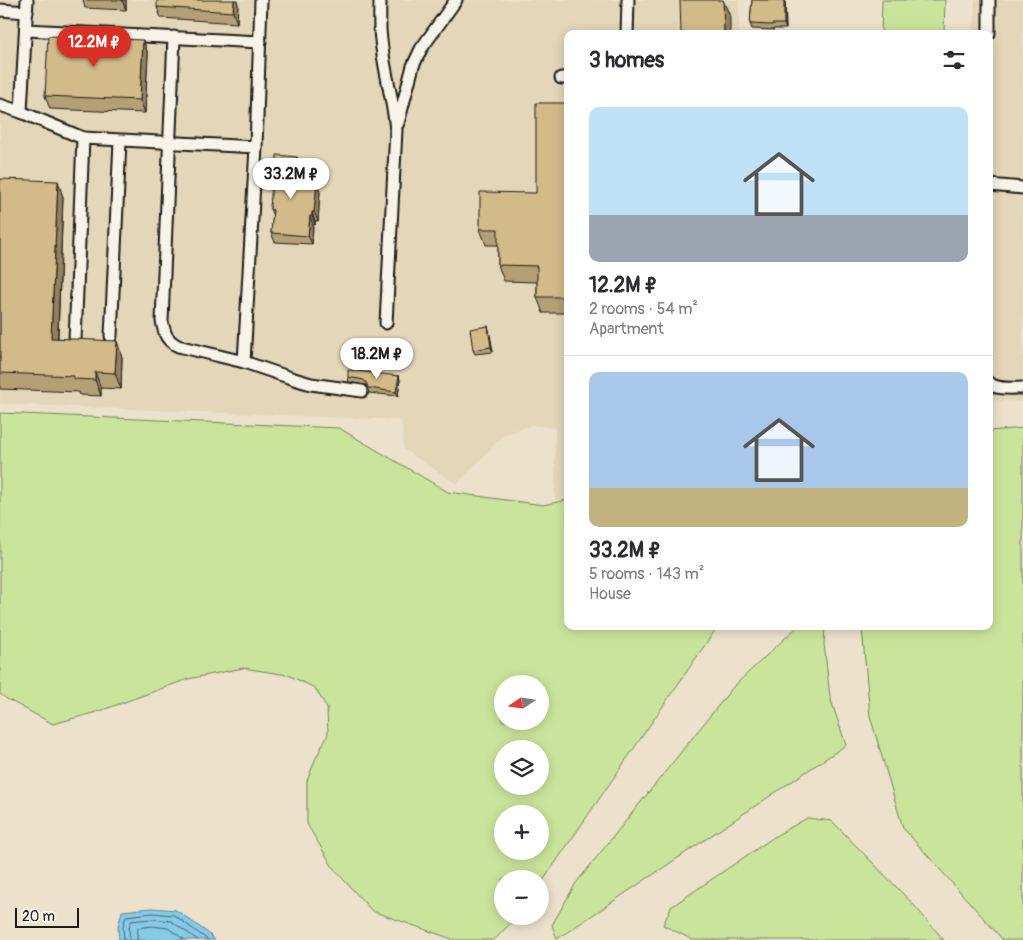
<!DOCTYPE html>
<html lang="en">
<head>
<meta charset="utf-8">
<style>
  body { margin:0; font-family:Pangolin,sans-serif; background:#f7f7f7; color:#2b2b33; height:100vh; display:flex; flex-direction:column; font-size:19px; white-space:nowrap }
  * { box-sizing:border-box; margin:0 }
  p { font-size:16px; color:#7c7c81 }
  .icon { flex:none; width:28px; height:28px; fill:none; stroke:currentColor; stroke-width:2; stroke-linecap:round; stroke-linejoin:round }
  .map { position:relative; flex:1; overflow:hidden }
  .panel { position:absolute; left:564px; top:30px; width:429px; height:600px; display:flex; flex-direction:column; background:#fff; border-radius:10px; box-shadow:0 2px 12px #0003 }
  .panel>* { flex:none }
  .needle { width:32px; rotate:257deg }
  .controls { position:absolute; left:494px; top:675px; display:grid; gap:10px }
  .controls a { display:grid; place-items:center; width:55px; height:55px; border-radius:50%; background:#fff; box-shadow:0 2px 12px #0003; font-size:25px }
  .scale { position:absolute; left:15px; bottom:12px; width:64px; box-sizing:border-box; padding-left:5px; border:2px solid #1c1c1c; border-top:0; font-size:14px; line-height:18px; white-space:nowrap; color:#1c1c1c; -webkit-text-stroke:4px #f7f3e8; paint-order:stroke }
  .price { position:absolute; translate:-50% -42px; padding:0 11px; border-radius:18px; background:#fff; color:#222; font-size:16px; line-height:32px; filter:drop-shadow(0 1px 2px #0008) }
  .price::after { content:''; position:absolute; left:50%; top:30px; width:15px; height:11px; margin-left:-8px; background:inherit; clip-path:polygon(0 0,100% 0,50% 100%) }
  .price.active { background:#d93025; color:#fff }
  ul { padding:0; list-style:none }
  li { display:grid; align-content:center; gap:10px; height:265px; padding:0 25px }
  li+li { border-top:1px solid #e1e1e2 }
  li span { display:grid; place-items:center; height:155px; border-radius:10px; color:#555 }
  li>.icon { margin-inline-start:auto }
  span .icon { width:90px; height:90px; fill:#fffc; stroke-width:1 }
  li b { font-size:21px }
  h2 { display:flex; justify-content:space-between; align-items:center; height:60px; padding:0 25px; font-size:21px }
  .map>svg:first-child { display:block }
  .built { fill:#e4d6b8 }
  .green { fill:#cae59b; stroke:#73805c; fill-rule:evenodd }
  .water { fill:#87cae8; stroke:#5c8496 }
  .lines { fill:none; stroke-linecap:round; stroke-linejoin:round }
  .shore { stroke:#47626e; stroke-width:1 }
  .lane-casing { stroke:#1c1c1c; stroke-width:15 }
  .lane { stroke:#f7f3e8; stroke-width:11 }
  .wall { fill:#b5a076; stroke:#1c1c1c }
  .shaded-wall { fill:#938260; stroke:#1c1c1c }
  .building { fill:#d2ba89; stroke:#1c1c1c }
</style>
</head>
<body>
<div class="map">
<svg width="1023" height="940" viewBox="0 0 1023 940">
  <rect width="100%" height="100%" fill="#ece2cc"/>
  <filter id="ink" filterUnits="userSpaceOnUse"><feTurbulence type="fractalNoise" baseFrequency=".02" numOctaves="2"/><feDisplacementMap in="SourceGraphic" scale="10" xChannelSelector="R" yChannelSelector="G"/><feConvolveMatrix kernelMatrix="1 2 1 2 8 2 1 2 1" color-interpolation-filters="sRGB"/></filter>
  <g filter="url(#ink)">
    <!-- built -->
    <g class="built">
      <polygon points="0,0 739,0 739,34 568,34 567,498 555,501 555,428 531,425 504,435 457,484 404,450 401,420 0,404"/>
      <polygon points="975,0 1023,0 1023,402 989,400 989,34 974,34"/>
    </g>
    <!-- green -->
    <g class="green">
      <polygon points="882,0 945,0 944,34 881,34"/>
      <path d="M0,413L339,428L448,492L543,505L567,500L568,626H718L540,885V879H502V916H518L494,940H455L372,911L334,869L307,824V781L315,760L328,734L327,708L315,688L288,675L243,668L188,679L100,711L53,724L7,699L0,694ZM502,684H540V721H502ZM502,749H540V786H502ZM502,814H540V851H502Z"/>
      <polygon points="1023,428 1023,940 1003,940 903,828 870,716 862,628 862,626 989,626 989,431"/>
      <polygon points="798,626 825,626 824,644 830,697 846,745 557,939 552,925 576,883 734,686"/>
      <polygon points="807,818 832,821 911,902 944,940 693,940 663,925 671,907 777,835"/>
    </g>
    <!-- water -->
    <polygon class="water" points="152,908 176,910 208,933 215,940 119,940 118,927 122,911"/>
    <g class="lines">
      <!-- shore -->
      <g class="shore">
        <polyline points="124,940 123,927 126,916 152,913 174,915 208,940"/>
        <polyline points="130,940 129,928 131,921 152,919 171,921 198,940"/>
        <polyline points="137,940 138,928 152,926 168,928 185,940"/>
      </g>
      <!-- lane casing -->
      <g class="lane-casing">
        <g id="lane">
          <path d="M380,0C380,13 379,26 381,40C384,70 393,99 396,130L386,323"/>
          <polyline points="0,10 27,12"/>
          <polyline points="26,30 260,42"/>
          <polyline points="627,34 628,0"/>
          <polyline points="989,34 989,0"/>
          <path d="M174,37L162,321C165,334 165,339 178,346L244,362L294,379L311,384L362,391"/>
          <polyline points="561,78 568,78"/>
          <polyline points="0,105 21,112 83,138 75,341"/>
          <polyline points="21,112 27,0"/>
          <polyline points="398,123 413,66 421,49 456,0"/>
          <polyline points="83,138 256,147"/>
          <polyline points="989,185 1023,188"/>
          <polyline points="111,336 120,141"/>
          <polyline points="244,362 256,147 261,0"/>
          <path d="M989,383C997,390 1012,388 1023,388"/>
        </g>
      </g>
      <!-- lane -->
      <use href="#lane" class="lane"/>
    </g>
    <!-- wall -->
    <g class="wall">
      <polygon points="83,0 126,0 126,10 85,8"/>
      <polygon points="752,0 785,0 786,29 774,29 774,30 752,29 750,24"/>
      <polygon points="238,4 237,23 161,18 157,7"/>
      <polygon points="143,40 148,54 145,113 50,109 45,96"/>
      <polygon points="568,103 568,313 543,313 537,297 537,282 504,281 498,265 498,245 486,245 480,229 536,193"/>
      <polygon points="297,157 300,165 299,182 320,192 318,221 315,221 315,225 313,225 312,244 275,242 271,233 273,216 270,209 276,180"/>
      <polygon points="0,179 63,197 58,338 122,357 121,389 101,388 101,396 80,395 79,392 0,389"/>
      <polygon points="488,326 489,330 493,352 475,354 473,350"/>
      <polygon points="399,376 400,380 398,396 369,393 366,385 349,382 348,377"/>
    </g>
    <!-- shaded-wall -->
    <g class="shaded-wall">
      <polygon points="122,0 126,0 126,10"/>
      <polygon points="234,0 237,0 238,4 237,23 233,12"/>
      <polygon points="723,0 730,16 730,34 724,34"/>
      <polygon points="784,0 785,0 786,29 784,24"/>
      <polygon points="143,40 148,54 145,113 140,100"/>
      <polygon points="297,157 300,165 298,190 295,182"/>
      <polygon points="58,181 63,197 57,354 51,338"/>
      <polygon points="317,183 320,192 318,221 314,212"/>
      <polygon points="312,212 315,221 315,225 312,216"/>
      <polygon points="310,216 313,225 312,244 308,236"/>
      <polygon points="488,326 489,330 493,352 491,347"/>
      <polygon points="117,341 122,357 121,389 115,373"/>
      <polygon points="95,372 101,388 101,396 95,380"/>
      <polygon points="399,376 400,380 398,396 396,392"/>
    </g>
    <!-- building -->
    <g class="building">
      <polygon points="157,0 234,0 233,12 157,7"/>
      <polygon points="680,0 723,0 724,34 681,34"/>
      <polygon points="752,0 784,0 784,24 772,24 772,25 750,24"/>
      <polygon points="48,36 143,40 140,100 45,96"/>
      <polygon points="536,103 568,103 568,297 537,297 537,266 498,265 498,229 480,229 480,192 536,193"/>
      <polygon points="277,155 297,157 295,182 317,183 314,212 312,212 312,216 310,216 308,236 271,233 273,210 270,209 272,180 276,180"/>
      <polygon points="0,179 58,181 51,338 117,341 115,373 95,372 95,380 74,379 74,376 0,373"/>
      <polygon points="488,326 491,347 473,350 470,329"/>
      <polygon points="348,370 399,376 396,392 368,388 367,384 364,380 348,377"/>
    </g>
  </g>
</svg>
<div class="controls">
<a><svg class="needle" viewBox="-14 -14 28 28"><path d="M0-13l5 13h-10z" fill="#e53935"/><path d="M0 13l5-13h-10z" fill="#7c7c81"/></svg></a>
<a><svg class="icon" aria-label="layers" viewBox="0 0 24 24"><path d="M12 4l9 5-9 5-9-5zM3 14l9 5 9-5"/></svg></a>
<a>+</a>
<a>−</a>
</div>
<div class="scale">20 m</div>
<b class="price active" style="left:94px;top:68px">12.2M ₽</b>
<b class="price" style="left:291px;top:200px">33.2M ₽</b>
<b class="price" style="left:377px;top:380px">18.2M ₽</b>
<section class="panel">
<h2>3 homes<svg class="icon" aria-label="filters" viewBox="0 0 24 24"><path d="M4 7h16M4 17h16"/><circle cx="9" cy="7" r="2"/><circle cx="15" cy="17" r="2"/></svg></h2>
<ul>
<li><span style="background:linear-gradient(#bfe0f5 70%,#9aa5b1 0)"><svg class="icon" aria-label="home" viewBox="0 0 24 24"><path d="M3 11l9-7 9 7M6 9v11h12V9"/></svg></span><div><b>12.2M ₽</b><p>2 rooms · 54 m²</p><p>Apartment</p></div></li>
<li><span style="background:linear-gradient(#a9c7e8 75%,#c2b280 0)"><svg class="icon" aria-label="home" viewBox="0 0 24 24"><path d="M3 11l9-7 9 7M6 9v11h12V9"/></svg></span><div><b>33.2M ₽</b><p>5 rooms · 143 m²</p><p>House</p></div></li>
</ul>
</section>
</div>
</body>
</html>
